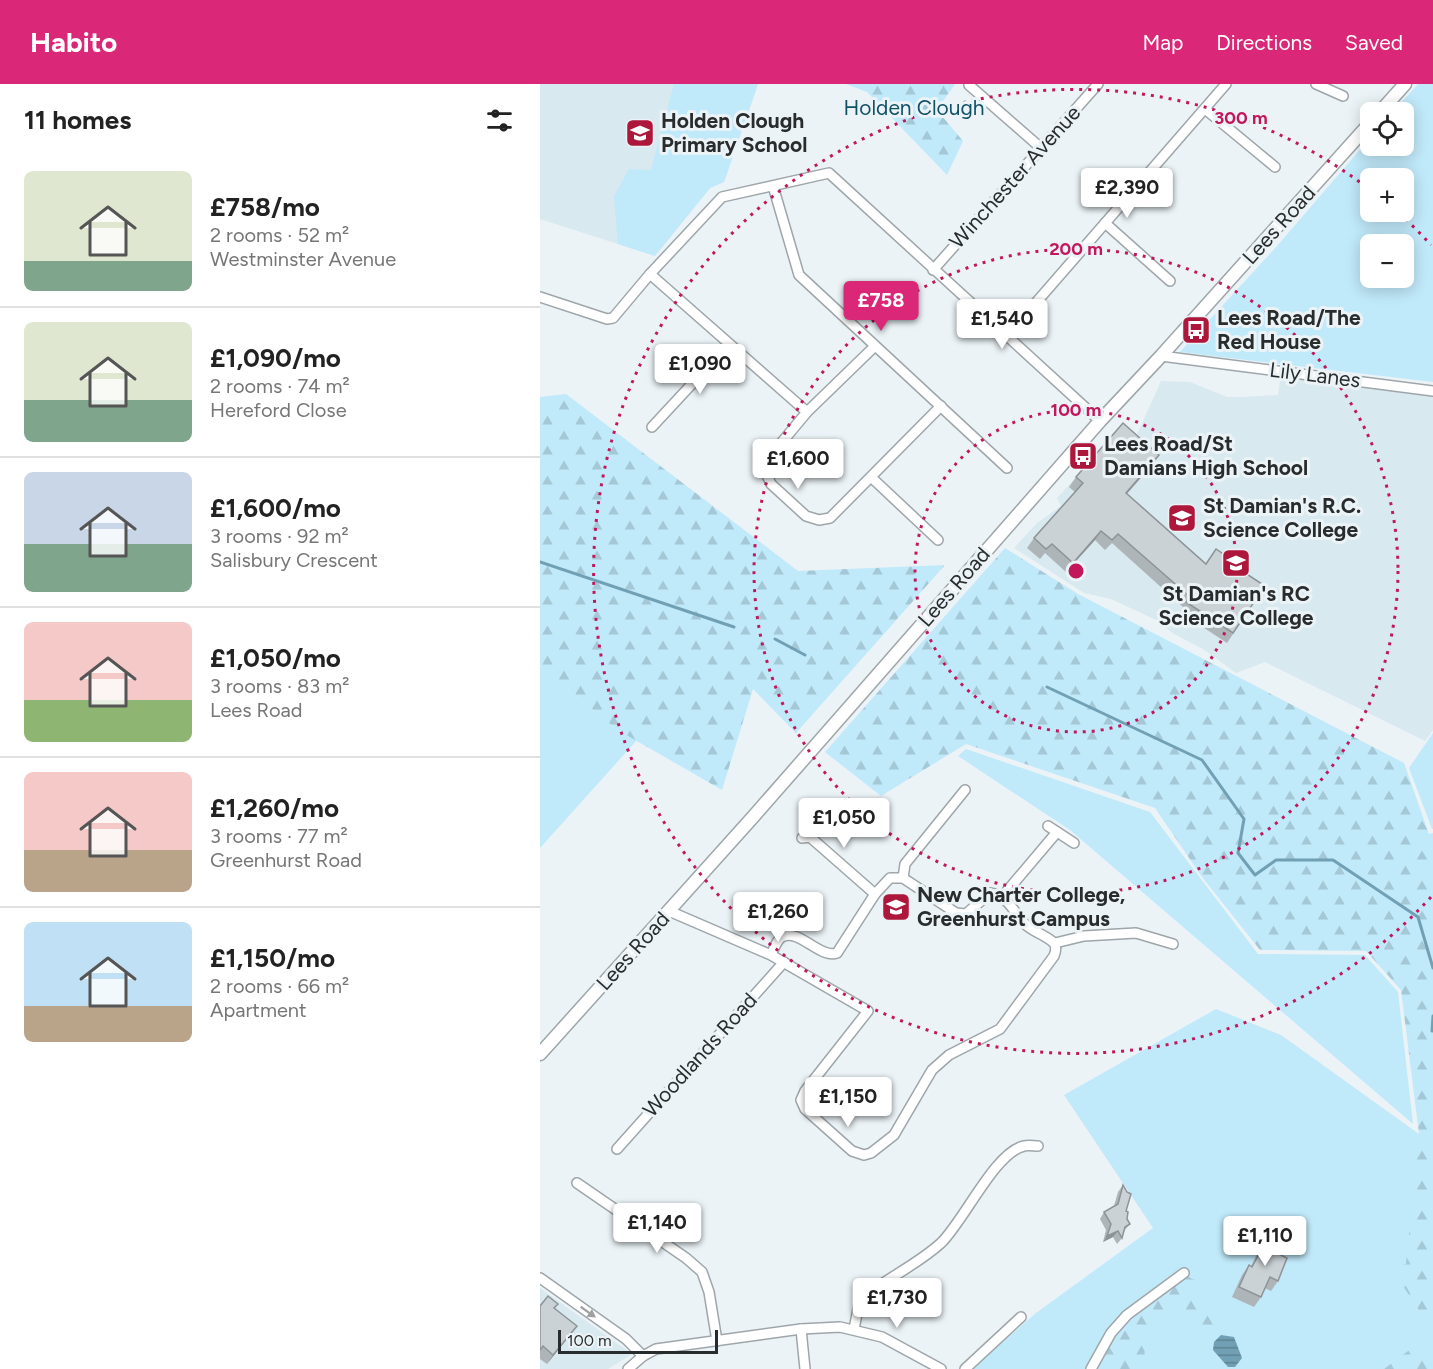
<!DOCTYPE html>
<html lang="en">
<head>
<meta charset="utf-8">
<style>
  body { margin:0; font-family:Figtree,sans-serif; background:#f6f6f6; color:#222; height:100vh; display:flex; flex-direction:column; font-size:22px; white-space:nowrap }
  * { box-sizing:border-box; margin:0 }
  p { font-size:20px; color:#767676 }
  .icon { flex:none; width:33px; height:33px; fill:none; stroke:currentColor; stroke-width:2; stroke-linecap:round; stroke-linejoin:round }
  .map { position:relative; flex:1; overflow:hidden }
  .panel { display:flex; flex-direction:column; background:#fff; width:540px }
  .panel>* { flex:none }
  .buttons { position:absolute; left:820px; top:18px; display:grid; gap:12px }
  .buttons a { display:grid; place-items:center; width:54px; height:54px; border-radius:9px; background:#fff; box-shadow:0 3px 15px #0003; font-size:30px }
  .scale { position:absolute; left:18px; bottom:15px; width:160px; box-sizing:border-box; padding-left:6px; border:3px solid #292c2d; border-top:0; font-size:16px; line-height:21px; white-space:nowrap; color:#292c2d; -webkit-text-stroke:4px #ebf3f7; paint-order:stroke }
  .price { position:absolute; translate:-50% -51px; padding:0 14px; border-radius:6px; background:#fff; color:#222; font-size:20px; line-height:39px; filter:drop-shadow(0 2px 3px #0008) }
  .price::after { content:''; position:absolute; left:50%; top:36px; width:18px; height:14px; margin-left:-9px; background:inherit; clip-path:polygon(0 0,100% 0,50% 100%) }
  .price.active { background:#db2777; color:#fff }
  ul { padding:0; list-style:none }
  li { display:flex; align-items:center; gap:18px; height:150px; padding:0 24px }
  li+li { border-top:2px solid #e0e0e0 }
  li span { display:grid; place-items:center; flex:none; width:168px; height:120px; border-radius:9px; color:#555 }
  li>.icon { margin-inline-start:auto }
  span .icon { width:72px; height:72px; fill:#fffc; stroke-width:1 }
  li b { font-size:26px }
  h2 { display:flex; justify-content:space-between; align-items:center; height:72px; padding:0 24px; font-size:26px }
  header { display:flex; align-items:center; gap:36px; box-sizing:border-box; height:84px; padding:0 30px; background:#db2777; color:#fff }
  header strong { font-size:28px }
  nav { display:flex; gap:33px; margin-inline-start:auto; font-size:21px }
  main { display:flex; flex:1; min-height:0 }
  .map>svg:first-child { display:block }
  .built { fill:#d8e9f0 }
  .green { fill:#c0e9fa; fill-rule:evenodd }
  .forest { fill:url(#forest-firs) }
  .water { fill:url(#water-rules) }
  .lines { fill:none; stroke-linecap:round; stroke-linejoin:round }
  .stream { stroke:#71a0b4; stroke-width:3 }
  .minor-casing { stroke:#9ea6aa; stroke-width:12 }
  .secondary-casing { stroke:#9ea6aa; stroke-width:15 }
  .minor { stroke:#fff; stroke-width:9 }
  .secondary { stroke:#fff; stroke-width:12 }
  .wall { fill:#aeb5b8 }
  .shaded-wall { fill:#8d9396 }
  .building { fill:#cad2d6; stroke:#8d9396; stroke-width:1.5 }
  .oneway { fill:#9fa0a0 }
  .ring { fill:none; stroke:#c2185b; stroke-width:3; stroke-dasharray:3 6 }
  .labels { text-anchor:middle; stroke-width:6; stroke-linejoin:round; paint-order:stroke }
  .park-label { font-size:21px; fill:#115166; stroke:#ebf3f7 }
  .poi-label { font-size:21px; font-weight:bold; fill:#292c2d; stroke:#ebf3f7; text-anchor:start }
  .street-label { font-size:21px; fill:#292c2d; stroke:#ebf3f7 }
  .centre { fill:#c2185b; stroke:#ebf3f7; stroke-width:3 }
  .ring-label { font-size:18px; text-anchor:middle; font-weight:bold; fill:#c2185b; stroke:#ebf3f7; stroke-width:6; stroke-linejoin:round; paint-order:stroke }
</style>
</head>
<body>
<header>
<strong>Habito</strong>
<nav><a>Map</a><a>Directions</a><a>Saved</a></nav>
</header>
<main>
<section class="panel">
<h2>11 homes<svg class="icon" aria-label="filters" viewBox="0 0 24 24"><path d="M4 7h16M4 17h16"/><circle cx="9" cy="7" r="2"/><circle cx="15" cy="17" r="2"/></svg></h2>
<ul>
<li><span style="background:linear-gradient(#dfe7d0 75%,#7fa58c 0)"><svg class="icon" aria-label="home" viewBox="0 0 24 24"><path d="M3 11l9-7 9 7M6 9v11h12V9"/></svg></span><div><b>£758/mo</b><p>2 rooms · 52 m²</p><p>Westminster Avenue</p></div></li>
<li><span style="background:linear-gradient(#dfe7d0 65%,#7fa58c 0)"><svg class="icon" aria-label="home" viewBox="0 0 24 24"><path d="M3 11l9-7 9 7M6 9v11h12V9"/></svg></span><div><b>£1,090/mo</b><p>2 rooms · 74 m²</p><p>Hereford Close</p></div></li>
<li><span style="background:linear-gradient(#c9d6e8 60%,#7fa58c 0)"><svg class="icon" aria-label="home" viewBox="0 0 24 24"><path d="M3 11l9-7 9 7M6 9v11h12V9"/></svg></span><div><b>£1,600/mo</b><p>3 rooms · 92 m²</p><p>Salisbury Crescent</p></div></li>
<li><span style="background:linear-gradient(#f6c9c9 65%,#8fb573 0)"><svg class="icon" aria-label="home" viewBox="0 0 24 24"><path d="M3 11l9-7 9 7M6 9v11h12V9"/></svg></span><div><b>£1,050/mo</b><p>3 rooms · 83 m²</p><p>Lees Road</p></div></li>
<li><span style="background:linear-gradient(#f6c9c9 65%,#b9a48a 0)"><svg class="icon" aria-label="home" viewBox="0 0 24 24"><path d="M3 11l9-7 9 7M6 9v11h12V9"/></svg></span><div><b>£1,260/mo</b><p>3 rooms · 77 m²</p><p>Greenhurst Road</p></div></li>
<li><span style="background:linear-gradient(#bfe0f5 70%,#b9a48a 0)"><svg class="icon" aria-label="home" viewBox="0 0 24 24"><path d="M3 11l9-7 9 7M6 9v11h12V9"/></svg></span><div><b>£1,150/mo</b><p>2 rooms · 66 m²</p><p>Apartment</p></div></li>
</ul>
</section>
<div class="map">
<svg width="893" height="1285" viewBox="0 0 893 1285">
  <defs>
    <pattern id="forest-firs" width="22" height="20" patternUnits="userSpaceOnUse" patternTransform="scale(1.5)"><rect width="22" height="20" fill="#c0e9fa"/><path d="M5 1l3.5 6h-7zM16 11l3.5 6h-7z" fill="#a5c8d7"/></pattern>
    <pattern id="water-rules" width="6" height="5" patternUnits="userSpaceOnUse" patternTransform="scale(1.5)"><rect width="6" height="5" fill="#71a0b4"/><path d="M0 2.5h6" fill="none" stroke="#5d8393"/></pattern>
  </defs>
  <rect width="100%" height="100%" fill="#ebf3f7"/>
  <!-- built -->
  <g class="built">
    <polygon points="0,0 218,0 184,98 170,104 115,172 0,135"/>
    <polygon points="741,290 833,301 893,312 893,646 885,657 725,578 696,589 663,565 634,550 616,536 571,515 544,509 474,464 497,439 521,422 517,414 574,352 590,366 621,297 650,298 687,313 702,313 738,311"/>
    <polygon points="0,1204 92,1270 68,1285 0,1285"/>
  </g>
  <!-- green -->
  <g class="green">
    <polygon points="134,0 218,0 184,98 170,104 115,172 78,160 74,112 89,85 111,86"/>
    <path d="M878,0H893V298L640,268L737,162L831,53V62H864V28H853ZM831,94H864V128H831ZM831,160H864V194H831Z"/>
    <polygon points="0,582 76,645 97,656 0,764"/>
    <polygon points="893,649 893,745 892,745 869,684"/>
    <polygon points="426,665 610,728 718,870 825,871 858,908 873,1040 530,746 418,672"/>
    <polygon points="676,925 741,951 879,1050 893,1063 893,1285 432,1285 496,1229 613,1144 524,1011"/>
  </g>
  <!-- forest -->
  <g class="forest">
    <polygon points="306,0 415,0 397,26 423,57 407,91 327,8"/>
    <polygon points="26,310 258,487 405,481 256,649 213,605 182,706 76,645 0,582 0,313"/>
    <polygon points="465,464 538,510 864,679 889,750 893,749 893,1248 852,1185 866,1180 879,1050 861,906 826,867 720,866 662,793 615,724 426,660 341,712 285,668"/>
    <path d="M646,1192L655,1196L659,1205L654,1209L686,1242L671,1259L646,1232L633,1224L606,1246L604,1277L609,1285H555C576,1240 608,1221 646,1192Z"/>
    <polygon points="893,1259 893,1285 844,1285 868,1267"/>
  </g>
  <!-- water -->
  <polygon class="water" points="681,1251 694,1253 702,1274 695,1283 688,1283 673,1266 674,1258"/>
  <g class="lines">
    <!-- stream -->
    <g class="stream">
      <polyline points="0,478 194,543"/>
      <polyline points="235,555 265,571"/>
      <polyline points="507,603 662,676 704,735 698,769 715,791 736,776 793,776 878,833 893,884"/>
      <polyline points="892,947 893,932"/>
    </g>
    <!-- minor casing -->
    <g class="minor-casing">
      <g id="minor">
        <polyline points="776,0 803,12"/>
        <polyline points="429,1 501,64"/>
        <polyline points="665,25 735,83"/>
        <polyline points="233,102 259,191 467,384"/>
        <polyline points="565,139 630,197"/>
        <polyline points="393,186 558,0"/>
        <polyline points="110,190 267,328"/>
        <polyline points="0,213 67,235 73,234 110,190 182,113 289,89 560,337"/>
        <polyline points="467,252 686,0"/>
        <polyline points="335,262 267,328 227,376 227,391 231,400 266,432 279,436 290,434 401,322"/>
        <polyline points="621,272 893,307"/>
        <polyline points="112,343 189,260"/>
        <polyline points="332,394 398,456"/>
        <polyline points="508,742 534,759"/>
        <polyline points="262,754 270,753 335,810"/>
        <polyline points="363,794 365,780 425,706"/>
        <polyline points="462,813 517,748"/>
        <path d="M129,827L231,871L328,927L265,1007L261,1016L265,1025L312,1067L324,1071L331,1069L354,1051L392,986L409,971L460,945L514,872C516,867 517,863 514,859C506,851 493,848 485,840C474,829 468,811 450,809L426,830L416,829L363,794H350L335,810L297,869C281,875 260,846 244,852C237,854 234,865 231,871"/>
        <polyline points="515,859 544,852 596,849 633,860"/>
        <polyline points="77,1065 244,878"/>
        <polyline points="37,1099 146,1174 162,1188 169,1208 177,1257"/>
        <polyline points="0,1194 86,1255 103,1272"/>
        <polyline points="261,1245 265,1285"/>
        <path d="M314,1245L319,1220L325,1212C349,1193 378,1180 401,1159C424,1137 455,1068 484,1062C488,1061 494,1062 498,1062"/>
        <polyline points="88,1285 103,1272 116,1265 261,1245 300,1243 342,1253 401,1285"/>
        <polyline points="425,1285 481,1233"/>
        <polyline points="551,1285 571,1249 587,1231 644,1189"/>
      </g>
    </g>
    <!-- secondary casing -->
    <g class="secondary-casing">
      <g id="secondary">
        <polyline points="840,28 865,0"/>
        <polyline points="0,970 213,733 560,337 621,272 831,38"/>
      </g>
    </g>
    <!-- minor -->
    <use href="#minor" class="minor"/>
    <!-- secondary -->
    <use href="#secondary" class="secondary"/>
  </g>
  <!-- wall -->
  <g class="wall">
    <polygon points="612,381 587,410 666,480 699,485 725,502 687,559 640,528 643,523 572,459 565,466 555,456 526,488 505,469 500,475 487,464 494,454 535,408 529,403 536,393"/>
    <polygon points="583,1101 587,1135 590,1140 584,1147 582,1154 577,1160 573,1153 563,1158 566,1146 560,1135 564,1128 574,1122 578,1108"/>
    <polygon points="730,1149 737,1169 738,1197 731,1207 725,1204 721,1213 714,1223 692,1213 702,1191 709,1181 711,1182 723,1158"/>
    <polygon points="0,1222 15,1224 30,1251 7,1280 0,1275"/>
  </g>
  <!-- shaded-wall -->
  <g class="shaded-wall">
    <polygon points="619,371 612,381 579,418 586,409"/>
    <polygon points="561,447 555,456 526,488 533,479"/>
    <polygon points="578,1147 573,1153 563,1158 567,1152"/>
    <polygon points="37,1242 30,1251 7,1280 13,1271"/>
  </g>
  <!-- building -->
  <g class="building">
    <polygon points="583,339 619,371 586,409 666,480 676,465 701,482 699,485 725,502 693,549 646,518 650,513 578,450 572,456 561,447 533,479 512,460 506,465 494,454 543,399 536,393"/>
    <polygon points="583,1101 587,1108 591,1110 586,1127 588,1128 587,1135 590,1140 585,1143 582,1154 578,1147 567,1152 571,1140 564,1128 578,1120"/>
    <polygon points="730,1149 742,1154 737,1169 747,1174 738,1197 730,1193 721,1213 699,1203 709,1181 712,1183"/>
    <polygon points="8,1212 18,1220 14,1224 37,1242 13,1271 3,1262 0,1266 0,1222"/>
  </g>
  <!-- one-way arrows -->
  <defs><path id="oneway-solid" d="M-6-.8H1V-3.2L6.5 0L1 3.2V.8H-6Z" transform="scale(1.5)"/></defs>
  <use class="oneway" href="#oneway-solid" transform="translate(48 1228) rotate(35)"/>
  <!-- distance rings -->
  <g class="ring">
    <circle cx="536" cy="487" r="161"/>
    <circle cx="536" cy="487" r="322"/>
    <path d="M891 813A482 482 0 1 1 829 105M859 129A482 482 0 0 1 891 161"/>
  </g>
  <!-- icons -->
  <defs>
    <g id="school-square" transform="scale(1.5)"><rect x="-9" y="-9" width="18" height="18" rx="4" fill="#ac173b" stroke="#ebf3f7"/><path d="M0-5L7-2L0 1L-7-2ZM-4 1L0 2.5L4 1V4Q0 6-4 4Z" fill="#fff"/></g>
    <g id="bus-square" transform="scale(1.5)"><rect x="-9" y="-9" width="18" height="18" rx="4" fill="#ac173b" stroke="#ebf3f7"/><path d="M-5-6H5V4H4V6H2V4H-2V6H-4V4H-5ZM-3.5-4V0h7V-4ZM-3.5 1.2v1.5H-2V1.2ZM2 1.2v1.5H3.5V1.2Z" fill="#fff"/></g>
    <g id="university-square" transform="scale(1.5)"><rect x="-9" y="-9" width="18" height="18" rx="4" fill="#ac173b" stroke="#ebf3f7"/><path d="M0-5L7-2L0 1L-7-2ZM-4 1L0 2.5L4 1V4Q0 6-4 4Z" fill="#fff"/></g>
  </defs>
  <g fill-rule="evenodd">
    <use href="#school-square" x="100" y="49"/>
    <use href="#bus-square" x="656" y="246"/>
    <use href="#bus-square" x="543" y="372"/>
    <use href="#university-square" x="642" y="434"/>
    <use href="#school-square" x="696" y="479"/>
    <use href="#university-square" x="356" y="823"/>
  </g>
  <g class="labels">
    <!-- park labels -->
    <g class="park-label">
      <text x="374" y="31">Holden Clough</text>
    </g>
    <!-- poi labels -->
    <g class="poi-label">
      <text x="121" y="44">Holden Clough<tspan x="121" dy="24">Primary School</tspan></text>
      <text x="677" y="241">Lees Road/The<tspan x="677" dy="24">Red House</tspan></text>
      <text x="564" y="367">Lees Road/St<tspan x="564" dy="24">Damians High School</tspan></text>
      <text x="663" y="429">St Damian's R.C.<tspan x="663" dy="24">Science College</tspan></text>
      <text x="696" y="517" text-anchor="middle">St Damian's RC<tspan x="696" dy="24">Science College</tspan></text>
      <text x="377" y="818">New Charter College,<tspan x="377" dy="24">Greenhurst Campus</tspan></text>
    </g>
    <!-- street labels -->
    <g class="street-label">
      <text transform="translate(475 93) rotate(-48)" y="7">Winchester Avenue</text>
      <text transform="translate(739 141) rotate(-48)" y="7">Lees Road</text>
      <text transform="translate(775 291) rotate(7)" y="7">Lily Lanes</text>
      <text transform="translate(414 503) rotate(-49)" y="7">Lees Road</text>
      <text transform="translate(93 867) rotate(-48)" y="7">Lees Road</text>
      <text transform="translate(160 971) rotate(-48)" y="7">Woodlands Road</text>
    </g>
  </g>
  <circle cx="536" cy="487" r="9" class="centre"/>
  <g class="ring-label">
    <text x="701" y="40">300 m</text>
    <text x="536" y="171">200 m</text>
    <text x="536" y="332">100 m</text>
  </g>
</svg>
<div class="buttons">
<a><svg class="icon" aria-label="locate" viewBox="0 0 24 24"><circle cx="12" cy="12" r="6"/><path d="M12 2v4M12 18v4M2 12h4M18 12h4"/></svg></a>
<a>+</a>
<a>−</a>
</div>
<div class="scale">100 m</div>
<b class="price" style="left:587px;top:135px">£2,390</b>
<b class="price active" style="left:341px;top:248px">£758</b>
<b class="price" style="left:462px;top:266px">£1,540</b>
<b class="price" style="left:160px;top:311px">£1,090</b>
<b class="price" style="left:258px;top:406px">£1,600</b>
<b class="price" style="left:304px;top:765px">£1,050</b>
<b class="price" style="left:238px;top:859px">£1,260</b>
<b class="price" style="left:308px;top:1044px">£1,150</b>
<b class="price" style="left:117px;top:1170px">£1,140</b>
<b class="price" style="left:725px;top:1183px">£1,110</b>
<b class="price" style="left:357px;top:1245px">£1,730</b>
</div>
</main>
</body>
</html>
